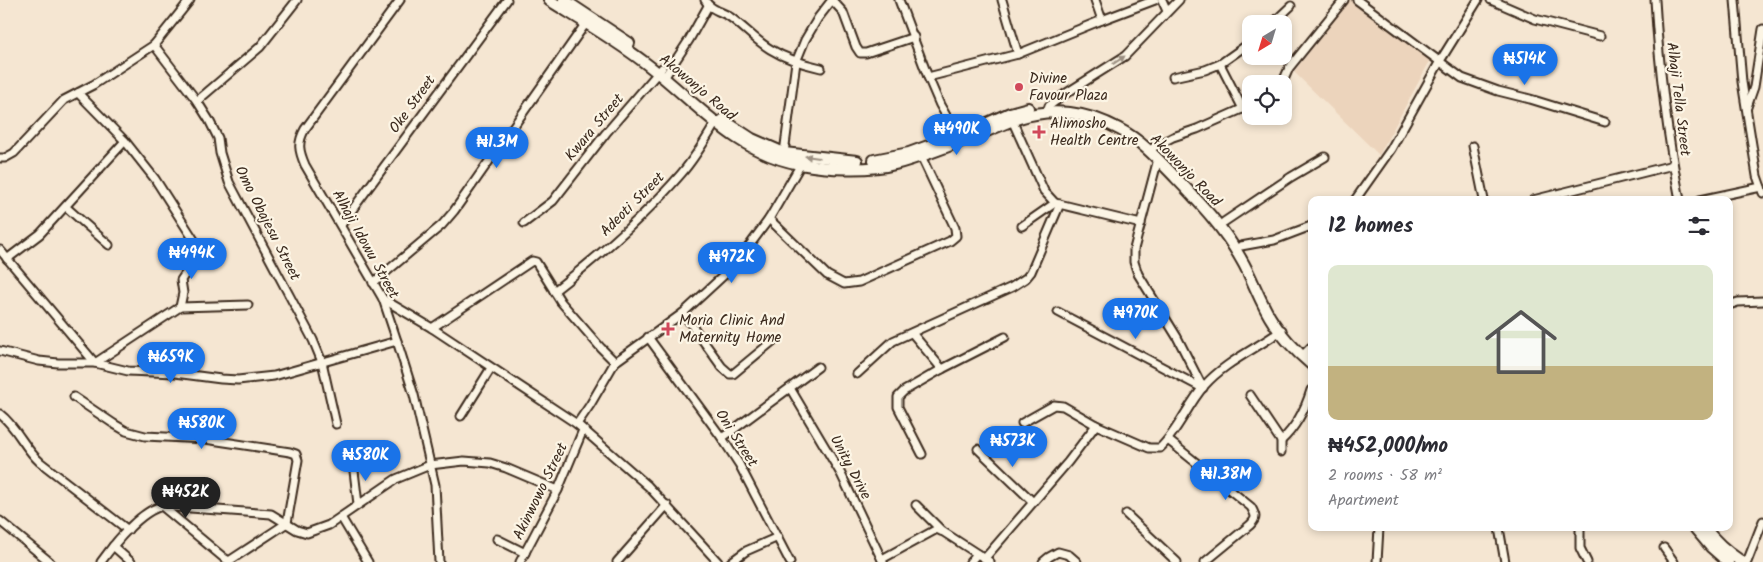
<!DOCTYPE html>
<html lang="en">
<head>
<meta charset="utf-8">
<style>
  body { margin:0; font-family:Kalam,sans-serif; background:#f7f7f7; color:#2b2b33; height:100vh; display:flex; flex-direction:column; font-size:19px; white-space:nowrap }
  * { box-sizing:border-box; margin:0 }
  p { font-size:16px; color:#7c7c81 }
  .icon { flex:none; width:28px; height:28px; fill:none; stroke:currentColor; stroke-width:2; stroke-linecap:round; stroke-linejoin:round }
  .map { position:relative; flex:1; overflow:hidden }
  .drawer { position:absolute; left:1308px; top:196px; width:425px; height:335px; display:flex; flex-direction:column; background:#fff; border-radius:10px; box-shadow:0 2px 8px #0003 }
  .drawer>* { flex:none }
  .needle { width:32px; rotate:218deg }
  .tools { position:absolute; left:1242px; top:15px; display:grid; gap:10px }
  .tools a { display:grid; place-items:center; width:50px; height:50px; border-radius:10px; background:#fff; box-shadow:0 2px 8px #0003; font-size:25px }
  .price { position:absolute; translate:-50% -42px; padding:0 11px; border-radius:18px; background:#1a73e8; color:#fff; font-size:16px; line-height:32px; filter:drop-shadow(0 1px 2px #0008) }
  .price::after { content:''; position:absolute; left:50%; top:30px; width:15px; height:11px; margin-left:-8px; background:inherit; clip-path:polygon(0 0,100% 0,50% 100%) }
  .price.selected { background:#222; color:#fff }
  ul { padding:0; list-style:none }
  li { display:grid; align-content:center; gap:10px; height:265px; padding:0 20px }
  li span { display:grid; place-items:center; height:155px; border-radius:10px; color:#555 }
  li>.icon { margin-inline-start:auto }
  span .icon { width:90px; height:90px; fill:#fffc; stroke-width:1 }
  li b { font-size:21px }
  h2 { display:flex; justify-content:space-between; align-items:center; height:60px; padding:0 20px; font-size:21px }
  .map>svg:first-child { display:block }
  .built { fill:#ecd4bc }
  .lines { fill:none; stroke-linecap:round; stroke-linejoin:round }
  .street-casing { stroke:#3b2a1e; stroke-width:11 }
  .secondary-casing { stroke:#3b2a1e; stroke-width:14 }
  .street { stroke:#fcf5e5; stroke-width:7 }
  .secondary { stroke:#fcf5e5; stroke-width:10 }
  .oneway { fill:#9c9082 }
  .poi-dot { fill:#d1495b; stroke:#fcf5e5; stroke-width:2 }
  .labels { text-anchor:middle; stroke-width:4.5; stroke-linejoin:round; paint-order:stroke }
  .poi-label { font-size:15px; fill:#3b2a1e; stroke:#fcf5e5; text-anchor:start }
  .street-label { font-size:15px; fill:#3b2a1e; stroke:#fcf5e5 }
</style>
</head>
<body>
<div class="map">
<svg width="1763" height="562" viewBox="0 0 1763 562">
  <rect width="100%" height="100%" fill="#f5e6d2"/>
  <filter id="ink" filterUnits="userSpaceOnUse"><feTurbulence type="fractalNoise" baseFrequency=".02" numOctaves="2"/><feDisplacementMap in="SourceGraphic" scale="10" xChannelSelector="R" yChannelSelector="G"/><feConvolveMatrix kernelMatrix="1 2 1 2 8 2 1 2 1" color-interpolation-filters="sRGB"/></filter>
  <g filter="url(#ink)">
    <!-- built -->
    <polygon class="built" points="1347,0 1355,0 1432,57 1379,155 1294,72"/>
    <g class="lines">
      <!-- street casing -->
      <g class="street-casing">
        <g id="street">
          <path d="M400,0L305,129C297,143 299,151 305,165L383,299L397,341L414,395L435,485L439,562"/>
          <path d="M705,0C710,10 721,11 730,17C744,27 755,40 770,49C786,59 803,64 821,68"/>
          <polyline points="832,0 843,12 856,47 860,53 866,53 914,37"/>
          <polyline points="899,0 928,77 940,105 959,138"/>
          <polyline points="1002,0 1018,54"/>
          <polyline points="1095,0 1102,20"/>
          <polyline points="1162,0 1167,11"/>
          <polyline points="1357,0 1462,78 1498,91 1530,99 1605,122"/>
          <polyline points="1491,0 1535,19 1600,36"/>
          <path d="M1655,0C1659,67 1667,134 1680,200"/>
          <polyline points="1735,0 1742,82 1757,176 1763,193"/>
          <polyline points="1272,24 1291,6"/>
          <polyline points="154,45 197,101 209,120 218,138 220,153 229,182 313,340 322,362 336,424"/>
          <polyline points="1220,64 1243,109"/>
          <polyline points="928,77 1018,54 1102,20 1155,0"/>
          <polyline points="1173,77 1205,70 1220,64 1251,42"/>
          <polyline points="664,78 689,40 708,6"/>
          <polyline points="1282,84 1289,68 1344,0"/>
          <polyline points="197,101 260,47 297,0"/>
          <polyline points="1747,107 1754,87 1763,29"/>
          <polyline points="1047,112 1049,106 1065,94 1125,56 1179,0"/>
          <polyline points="1012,120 1044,191 1055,203 1141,224"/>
          <polyline points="1473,146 1484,200"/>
          <polyline points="1154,147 1173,137 1197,129 1251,105"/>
          <polyline points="784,153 796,62 805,40 818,18 832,0"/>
          <polyline points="0,158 5,158 14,153 64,100 93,85 154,45 190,0"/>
          <polyline points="1158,159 1134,249 1134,262 1138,274 1177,337 1203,388"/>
          <polyline points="1355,200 1391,149 1440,61 1478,0"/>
          <polyline points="1533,200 1673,165"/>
          <polyline points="1700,200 1761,187"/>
          <polyline points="66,207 109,245"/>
          <polyline points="769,219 827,275 844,284 859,282 950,241 956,236 955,228 921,156"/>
          <polyline points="1224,222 1291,177 1325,157"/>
          <polyline points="524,223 553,201 606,133 662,68"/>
          <polyline points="341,225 507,0"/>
          <polyline points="1022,226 1055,203"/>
          <polyline points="1241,246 1274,240 1311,226"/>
          <polyline points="0,250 95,363 128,371 175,373 221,379 238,380 274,376 397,341"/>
          <polyline points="7,259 40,234 125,141"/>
          <polyline points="373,283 442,225 454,211 586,23"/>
          <path d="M554,291C599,256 643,218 681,174C694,159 705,141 715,124"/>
          <polyline points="383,299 432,328 577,424 648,486 718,562"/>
          <polyline points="1729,305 1738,302 1763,301"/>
          <polyline points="180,307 248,305"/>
          <polyline points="1058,312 1202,388"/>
          <polyline points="683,313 722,367 730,374 733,374 774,340"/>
          <polyline points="432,328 532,261 536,262 561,302 601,348 615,362"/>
          <polyline points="912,333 942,369"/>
          <polyline points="648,337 722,438 739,464 790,562"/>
          <polyline points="0,351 39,361 58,363 95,363 180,307 183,293 181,280 201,251 155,179 125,141 78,93"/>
          <polyline points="1302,356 1311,347"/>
          <polyline points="857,374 893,341 1012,287 1026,278 1031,272 1060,204"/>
          <polyline points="790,388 841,474 883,562"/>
          <polyline points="1250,395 1281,441 1281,452"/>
          <polyline points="74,397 114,424 126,431 145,436 205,439 290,452 296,454 298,460 287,523"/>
          <path d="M0,414C17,427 24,448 40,462L128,530"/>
          <polyline points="461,416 491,368"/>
          <path d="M1022,423L1054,405L1063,406L1096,425L1149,448H1160C1178,431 1187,406 1204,386C1225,362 1256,349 1282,330"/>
          <polyline points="577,424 590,405 615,362 683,313 735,265 769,219 801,164"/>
          <polyline points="722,438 818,367"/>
          <path d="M1168,440L1251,507C1256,516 1257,518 1250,525L1205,562"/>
          <path d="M1281,441C1296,427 1305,410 1311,390"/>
          <polyline points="978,449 1032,501"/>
          <polyline points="922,454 898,407 898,397 904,391 942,369 1005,337"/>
          <polyline points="353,463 358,504"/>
          <polyline points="916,505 942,531 990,562"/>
          <polyline points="163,507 224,558 229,561 287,523"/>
          <polyline points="1126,514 1177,562"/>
          <polyline points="341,517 368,562"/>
          <polyline points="0,521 50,562"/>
          <polyline points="1499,528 1505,562"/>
          <polyline points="1580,528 1580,548 1587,562"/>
          <polyline points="497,539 525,553"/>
          <polyline points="113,546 131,562"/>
          <polyline points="1664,548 1674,562"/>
          <polyline points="985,558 1068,462 1096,425"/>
          <polyline points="882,559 937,529 941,531"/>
          <path d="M101,562C114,544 141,510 163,506L271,514L297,530L307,533L329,525L396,479L430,465L464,461L490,463L506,468L558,490"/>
          <polyline points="520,562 558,490 583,430"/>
          <polyline points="617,562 667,505"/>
          <polyline points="731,562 746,551 778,537"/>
          <polyline points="970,562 977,554"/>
          <polyline points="1043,562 1049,557 1058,552 1069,555 1077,562"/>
          <polyline points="1377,562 1379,528"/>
          <polyline points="1747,562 1763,521"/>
        </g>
      </g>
      <!-- secondary casing -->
      <g class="secondary-casing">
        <g id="secondary">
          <path d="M549,0C581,20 614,39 644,62C695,100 733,152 800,164C826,169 870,171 895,164C925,156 954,144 984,132C995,128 1007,122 1019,118C1052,107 1088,112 1119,129C1141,140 1159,160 1176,178C1200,203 1224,228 1241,259C1253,279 1260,303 1273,322C1283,338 1297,352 1311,364"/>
          <polyline points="564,0 629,43"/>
          <polyline points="723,120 752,139 784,153 857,161"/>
          <polyline points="874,160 909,153 972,130 1010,113 1028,108"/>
          <polyline points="1695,528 1711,547 1728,562"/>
          <path d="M1705,528C1715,542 1727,552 1742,562"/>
        </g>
      </g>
      <!-- street -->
      <use href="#street" class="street"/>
      <!-- secondary -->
      <use href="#secondary" class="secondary"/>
    </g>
    <!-- one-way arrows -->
    <defs><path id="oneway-solid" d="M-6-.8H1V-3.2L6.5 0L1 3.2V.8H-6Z" transform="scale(1.25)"/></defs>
    <g class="oneway">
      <use href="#oneway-solid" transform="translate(1119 60) rotate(-34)"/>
      <use href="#oneway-solid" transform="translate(812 157) rotate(-173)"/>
    </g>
  </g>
  <!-- markers -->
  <g class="poi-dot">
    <circle cx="1019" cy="87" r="5"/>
    <path d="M1036.5 124.5h5v5h5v5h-5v5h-5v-5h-5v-5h5z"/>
    <path d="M665.5 321.5h5v5h5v5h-5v5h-5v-5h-5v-5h5z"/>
  </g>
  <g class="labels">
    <!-- poi labels -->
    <g class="poi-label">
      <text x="1029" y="83">Divine<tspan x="1029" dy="17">Favour Plaza</tspan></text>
      <text x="1050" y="128">Alimosho<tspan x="1050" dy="17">Health Centre</tspan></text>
      <text x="679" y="325">Moria Clinic And<tspan x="679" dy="17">Maternity Home</tspan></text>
    </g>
    <!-- street labels -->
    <g class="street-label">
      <text transform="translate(698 87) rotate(40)" y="5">Akowonjo Road</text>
      <text transform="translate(1679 99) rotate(83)" y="5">Alhaji Tella Street</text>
      <text transform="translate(412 104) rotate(-54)" y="5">Oke Street</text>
      <text transform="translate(594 127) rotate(-50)" y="5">Kwara Street</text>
      <text transform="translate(1186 170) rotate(46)" y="5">Akowonjo Road</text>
      <text transform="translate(632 204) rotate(-45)" y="5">Adeoti Street</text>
      <text transform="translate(268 223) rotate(63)" y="5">Omo Obajesu Street</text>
      <text transform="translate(366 244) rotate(61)" y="5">Alhaji Idowu Street</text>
      <text transform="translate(737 438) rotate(57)" y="5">Oni Street</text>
      <text transform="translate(851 467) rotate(62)" y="5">Unity Drive</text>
      <text transform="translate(540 491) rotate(-64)" y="5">Akinwowo Street</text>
    </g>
  </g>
</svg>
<div class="tools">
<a><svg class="needle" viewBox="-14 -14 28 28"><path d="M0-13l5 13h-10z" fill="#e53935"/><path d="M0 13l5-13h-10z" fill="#7c7c81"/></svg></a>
<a><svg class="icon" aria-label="locate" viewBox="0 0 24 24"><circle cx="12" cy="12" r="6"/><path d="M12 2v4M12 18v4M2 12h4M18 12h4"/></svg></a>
</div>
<b class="price" style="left:1525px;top:86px">₦514K</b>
<b class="price" style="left:957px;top:156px">₦490K</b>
<b class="price" style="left:497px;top:169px">₦1.3M</b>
<b class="price" style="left:192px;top:280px">₦494K</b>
<b class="price" style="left:732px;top:284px">₦972K</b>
<b class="price" style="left:1136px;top:340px">₦970K</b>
<b class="price" style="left:171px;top:384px">₦659K</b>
<b class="price" style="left:202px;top:450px">₦580K</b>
<b class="price" style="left:1013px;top:468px">₦573K</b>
<b class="price" style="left:366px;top:482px">₦580K</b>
<b class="price" style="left:1226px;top:501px">₦1.38M</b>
<b class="price selected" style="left:186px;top:519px">₦452K</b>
<section class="drawer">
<h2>12 homes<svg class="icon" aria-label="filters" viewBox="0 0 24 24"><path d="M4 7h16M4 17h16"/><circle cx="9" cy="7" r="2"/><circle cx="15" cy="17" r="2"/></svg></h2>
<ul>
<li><span style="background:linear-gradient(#dfe7d0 65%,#c2b280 0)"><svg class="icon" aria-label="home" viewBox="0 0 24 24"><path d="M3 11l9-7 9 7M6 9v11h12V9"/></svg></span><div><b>₦452,000/mo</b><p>2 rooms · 58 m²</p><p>Apartment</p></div></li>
</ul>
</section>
</div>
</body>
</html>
